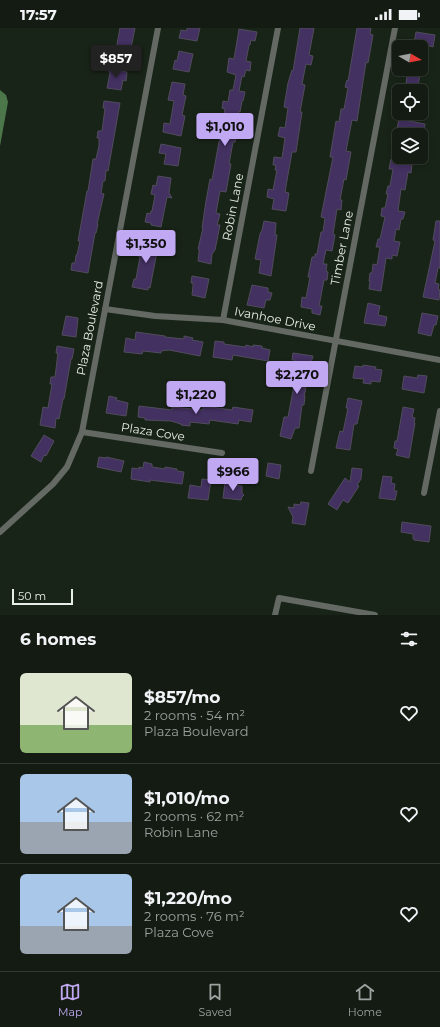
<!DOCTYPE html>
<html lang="en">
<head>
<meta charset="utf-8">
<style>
  body { margin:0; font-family:Montserrat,sans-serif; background:#202820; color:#f1f3f6; height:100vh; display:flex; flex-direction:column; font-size:15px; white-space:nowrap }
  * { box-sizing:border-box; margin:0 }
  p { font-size:13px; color:#9da19f }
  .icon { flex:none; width:22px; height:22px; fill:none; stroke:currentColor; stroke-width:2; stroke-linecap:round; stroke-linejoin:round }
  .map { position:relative; height:587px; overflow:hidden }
  .details { display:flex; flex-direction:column; background:#131b12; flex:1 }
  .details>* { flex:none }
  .needle { width:26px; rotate:99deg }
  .controls { position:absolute; left:392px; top:12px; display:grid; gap:8px }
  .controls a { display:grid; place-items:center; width:36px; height:36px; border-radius:6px; background:#131b12; box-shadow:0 2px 6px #0003,0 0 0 1px #323932; font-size:20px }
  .scale { position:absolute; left:12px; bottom:10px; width:61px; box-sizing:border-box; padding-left:4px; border:2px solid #e7eee7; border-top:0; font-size:11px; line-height:14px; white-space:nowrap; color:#e7eee7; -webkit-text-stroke:3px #192418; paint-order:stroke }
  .price { position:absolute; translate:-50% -34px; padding:0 9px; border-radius:4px; background:#c1a8f3; color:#111; font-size:13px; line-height:26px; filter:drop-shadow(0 1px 2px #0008) }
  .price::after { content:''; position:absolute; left:50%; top:24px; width:12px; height:9px; margin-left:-6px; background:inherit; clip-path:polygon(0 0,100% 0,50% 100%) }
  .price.current { background:#222; color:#fff }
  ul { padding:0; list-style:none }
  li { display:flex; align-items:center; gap:12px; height:100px; padding:0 20px }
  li+li { border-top:1px solid #323932 }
  li span { display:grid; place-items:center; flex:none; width:112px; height:80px; border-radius:6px; color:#555 }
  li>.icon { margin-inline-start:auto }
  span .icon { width:48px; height:48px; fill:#fffc; stroke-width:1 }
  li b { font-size:17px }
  h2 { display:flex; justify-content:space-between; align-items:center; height:48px; padding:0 20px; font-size:17px }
  .status { display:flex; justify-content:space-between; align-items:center; height:28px; padding:0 20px; background:#131b12; direction:ltr }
  .status svg { height:11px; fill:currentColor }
  .tab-bar { display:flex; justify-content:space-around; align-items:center; height:56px; border-top:1px solid #323932; background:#131b12; font-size:11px; color:#9da19f }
  .tab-bar a { display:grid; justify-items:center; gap:2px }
  .tab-bar .current { color:#c1a8f3 }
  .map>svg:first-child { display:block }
  .water { fill:#4c774a }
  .building { fill:#433161; stroke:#514c5c }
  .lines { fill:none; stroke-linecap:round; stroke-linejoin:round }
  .minor { stroke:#646963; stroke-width:6 }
  .labels { text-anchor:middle; stroke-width:3; stroke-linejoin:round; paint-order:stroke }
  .street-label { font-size:12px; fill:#e7eee7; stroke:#192418 }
</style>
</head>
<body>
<div class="status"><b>17:57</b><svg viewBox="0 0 49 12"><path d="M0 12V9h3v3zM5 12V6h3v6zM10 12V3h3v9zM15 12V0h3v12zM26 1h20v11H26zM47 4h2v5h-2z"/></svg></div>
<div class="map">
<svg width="440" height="587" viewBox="0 0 440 587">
  <rect width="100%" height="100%" fill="#192418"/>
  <!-- water -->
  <polygon class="water" points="0,62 6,67 8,74 0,118"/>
  <!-- building -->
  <g class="building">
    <polygon points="120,0 135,0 129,30 115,27"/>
    <polygon points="187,0 200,0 197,13 179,10 181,2 187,3"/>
    <polygon points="300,0 314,0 309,27 313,28 311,37 306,36 302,56 305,57 300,84 302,84 296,124 292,124 285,164 289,165 286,183 272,181 274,171 267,169 268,161 273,162 277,142 275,142 276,137 273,137 274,129 282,130 285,110 278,108 280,99 285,100 288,80 284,79 288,55 292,42 293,43"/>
    <polygon points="357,0 371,0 370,6 373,7 368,35 366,34 357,93 352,92 346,123 351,124 346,152 344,151 340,172 342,172 341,182 337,181 333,206 335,207 332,223 326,222 323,236 327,236 326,243 328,244 327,252 324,252 319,278 322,278 320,287 312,285 312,281 301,279 302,269 306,270 310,249 308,249 312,229 315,229 315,226 317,226 321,204 323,204 325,190 321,189 333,129 330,129 336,93 339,94 341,81 344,81 348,60 345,59 347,52 348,53"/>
    <polygon points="239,1 257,4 255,13 251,12 250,17 249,17 246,33 251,34 250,43 246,42 244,49 242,48 239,63 245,64 243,73 242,73 240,84 239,83 235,105 237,106 235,114 233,114 229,136 231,136 226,164 220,163 216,185 220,186 217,197 220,197 215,222 212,226 211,236 198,233 199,224 199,221 198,221 203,200 202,200 206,173 210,151 212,152 225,81 222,80 223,73 228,74 230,62 233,62 236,47 227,44 229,30 234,31"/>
    <polygon points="416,4 435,7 433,19 426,17 426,19 417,19 418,15 414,15"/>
    <polygon points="179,23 193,26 189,44 173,41 175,32 177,33"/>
    <polygon points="106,40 127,44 126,53 123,52 121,62 107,60 110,45"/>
    <polygon points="408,41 421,41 417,63 405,63"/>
    <polygon points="172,54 185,56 183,67 186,68 182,87 185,88 181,108 163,104 164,95 170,96 174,73 168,72"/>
    <polygon points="104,73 120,75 108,143 106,142 105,153 103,153 101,165 104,166 97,196 98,196 96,205 95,205 88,245 71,242 72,235 75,235 76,227 77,227 80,213 78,213 87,163 88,163 93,131 96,131 99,118 99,110 97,110 98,103 102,103 104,88 105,80 103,80"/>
    <polygon points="399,91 425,96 423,108 399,107 400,100 397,100"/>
    <polygon points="161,116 181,120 178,138 164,136 166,126 159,125"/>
    <polygon points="396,117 399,117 399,129 407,129 406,135 412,136 411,145 408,144 405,162 401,161 398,183 405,184 403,191 401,191 399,202 396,201 394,213 400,214 397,228 392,227 392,231 386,230 381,263 369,261 370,253 369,253 370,245 372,245 373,236 377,237 380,219 376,219 378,211 380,211 385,189 381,188 382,180 385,180 388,166 386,166 388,158 390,158 393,141 389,141 391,131 393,131"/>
    <polygon points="158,148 171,150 169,165 172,170 167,169 161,199 151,197 151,195 145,194 147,185 150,186 151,183 152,183 155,167 151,166 153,157 156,158"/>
    <polygon points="264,193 276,195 275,207 277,207 271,248 259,245 261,232 255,231 260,206 262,202"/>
    <polygon points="436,193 440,193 440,240 438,240 435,255 439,256 438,261 440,262 439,272 423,269 435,213 433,212"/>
    <polygon points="143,210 156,212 155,224 157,224 150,260 148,259 148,262 132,259 134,251 136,251 140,229 138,228"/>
    <polygon points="192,248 209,251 205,270 192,267 193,258 193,255 191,255"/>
    <polygon points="252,257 268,260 268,264 272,265 270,272 266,272 264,280 247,277"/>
    <polygon points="368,275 380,278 378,287 387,289 385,298 364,295"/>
    <polygon points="422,285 438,288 436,297 434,297 431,308 418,305"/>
    <polygon points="66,288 78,290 76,309 62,307"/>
    <polygon points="136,304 165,308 165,309 184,311 184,308 193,310 192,312 203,314 200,328 169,322 161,323 161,325 143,323 142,326 124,324 126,310 135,312"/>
    <polygon points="215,313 224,314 224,316 245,319 246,317 253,319 253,317 262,318 262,320 270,322 268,333 233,327 232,332 213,329"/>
    <polygon points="57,318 74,321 72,331 71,331 64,371 63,371 59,391 56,390 55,400 40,397 43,379 48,380 52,356 50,356 51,349 55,349 58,325 56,325"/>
    <polygon points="293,325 313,328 308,345 306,345 304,360 306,360 304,368 305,368 304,377 302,377 299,400 295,400 291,411 280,408 284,389 288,389 296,347 296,341 293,341 295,332 292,332"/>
    <polygon points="363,337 376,339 375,341 382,342 380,354 371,353 371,356 363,355 364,351 353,350 355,338 363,339"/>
    <polygon points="418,347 427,348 424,365 402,361 404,348 417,350"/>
    <polygon points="109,368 117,370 116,372 128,375 126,388 106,385"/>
    <polygon points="348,370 362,373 357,396 354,396 350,422 336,420 340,403 343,404 348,380 346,380"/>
    <polygon points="139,378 172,382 172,379 203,382 203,378 232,382 233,379 253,382 251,394 239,392 238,396 210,392 209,396 190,394 190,398 181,397 181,396 171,393 145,392 145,390 138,389"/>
    <polygon points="403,379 414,381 412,389 415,390 414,395 415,395 409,430 396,427 398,421 394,420 395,413 397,413"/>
    <polygon points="44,407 54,413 46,428 44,427 41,434 31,428"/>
    <polygon points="99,429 106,430 106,429 124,433 121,444 97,439"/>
    <polygon points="144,434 152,436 152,439 165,441 165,439 177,441 177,443 184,444 182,456 150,452 150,454 131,451 132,440 139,441 139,439 143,440"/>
    <polygon points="268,435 281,437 279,451 266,448"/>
    <polygon points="352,440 362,441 361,451 357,457 359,458 348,475 343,472 337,482 328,476 345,450 350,454"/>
    <polygon points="383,448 392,449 391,455 395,456 394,463 397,463 395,472 379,470"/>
    <polygon points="202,451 211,452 208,472 188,470 190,457 201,459"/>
    <polygon points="225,454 233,454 232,457 242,458 242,465 244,467 242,469 241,472 223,470"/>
    <polygon points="301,474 309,475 305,497 292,495 293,489 288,479 294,480 294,476 300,477"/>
    <polygon points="402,494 431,498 429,514 414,512 413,510 413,506 401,504"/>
  </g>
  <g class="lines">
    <!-- minor -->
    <g class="minor">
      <polyline points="105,281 155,288 223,292 440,332"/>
      <polyline points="223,292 278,0"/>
      <polyline points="82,404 222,425"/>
      <polyline points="311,443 395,0"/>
      <polyline points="424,465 440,383"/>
      <polyline points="0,504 53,456 67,439 82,404 158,0"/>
      <polyline points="275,587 279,570 375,587"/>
    </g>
  </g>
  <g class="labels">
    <!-- street labels -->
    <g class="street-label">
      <text transform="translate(233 179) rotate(-79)" y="4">Robin Lane</text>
      <text transform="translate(342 220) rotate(-79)" y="4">Timber Lane</text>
      <text transform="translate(275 291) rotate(11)" y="4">Ivanhoe Drive</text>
      <text transform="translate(90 300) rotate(-79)" y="4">Plaza Boulevard</text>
      <text transform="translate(153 404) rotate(9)" y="4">Plaza Cove</text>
    </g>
  </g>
</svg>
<div class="controls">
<a><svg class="needle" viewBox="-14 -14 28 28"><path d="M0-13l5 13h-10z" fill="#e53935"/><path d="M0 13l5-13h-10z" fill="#9da19f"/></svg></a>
<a><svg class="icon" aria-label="locate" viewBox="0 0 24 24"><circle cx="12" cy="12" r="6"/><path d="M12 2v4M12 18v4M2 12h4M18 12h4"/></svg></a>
<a><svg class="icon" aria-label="layers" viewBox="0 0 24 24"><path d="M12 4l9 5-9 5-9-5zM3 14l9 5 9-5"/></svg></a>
</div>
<div class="scale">50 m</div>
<b class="price current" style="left:116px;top:51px">$857</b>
<b class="price" style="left:225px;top:119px">$1,010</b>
<b class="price" style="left:146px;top:236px">$1,350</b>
<b class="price" style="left:297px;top:367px">$2,270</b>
<b class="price" style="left:196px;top:387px">$1,220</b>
<b class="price" style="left:233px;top:464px">$966</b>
</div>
<section class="details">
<h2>6 homes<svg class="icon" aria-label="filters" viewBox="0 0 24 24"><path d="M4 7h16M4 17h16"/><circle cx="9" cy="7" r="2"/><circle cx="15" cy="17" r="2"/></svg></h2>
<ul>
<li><span style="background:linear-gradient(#dfe7d0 65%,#8fb573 0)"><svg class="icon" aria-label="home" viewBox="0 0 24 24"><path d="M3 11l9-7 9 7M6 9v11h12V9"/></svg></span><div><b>$857/mo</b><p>2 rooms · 54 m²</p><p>Plaza Boulevard</p></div><svg class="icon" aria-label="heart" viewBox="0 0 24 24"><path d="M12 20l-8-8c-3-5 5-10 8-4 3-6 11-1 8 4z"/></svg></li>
<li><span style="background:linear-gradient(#a9c7e8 60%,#9aa5b1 0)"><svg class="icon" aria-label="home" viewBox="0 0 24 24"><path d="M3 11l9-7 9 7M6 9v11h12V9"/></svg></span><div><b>$1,010/mo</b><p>2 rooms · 62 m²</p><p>Robin Lane</p></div><svg class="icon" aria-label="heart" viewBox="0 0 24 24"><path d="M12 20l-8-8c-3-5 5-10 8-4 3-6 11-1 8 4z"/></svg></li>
<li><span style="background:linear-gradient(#a9c7e8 65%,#9aa5b1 0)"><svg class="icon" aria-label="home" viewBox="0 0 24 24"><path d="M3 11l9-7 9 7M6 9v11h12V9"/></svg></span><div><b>$1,220/mo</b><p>2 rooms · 76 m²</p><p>Plaza Cove</p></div><svg class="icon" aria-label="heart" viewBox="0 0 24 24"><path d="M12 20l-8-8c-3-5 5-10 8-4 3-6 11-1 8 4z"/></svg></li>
</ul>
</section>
<nav class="tab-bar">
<a class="current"><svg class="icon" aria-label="map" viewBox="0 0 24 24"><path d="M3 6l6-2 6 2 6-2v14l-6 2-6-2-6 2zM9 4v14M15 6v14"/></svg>Map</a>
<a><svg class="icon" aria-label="saved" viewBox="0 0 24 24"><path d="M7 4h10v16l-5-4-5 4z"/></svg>Saved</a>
<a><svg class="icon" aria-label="home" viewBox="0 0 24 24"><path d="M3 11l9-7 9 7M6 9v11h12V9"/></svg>Home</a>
</nav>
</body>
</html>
